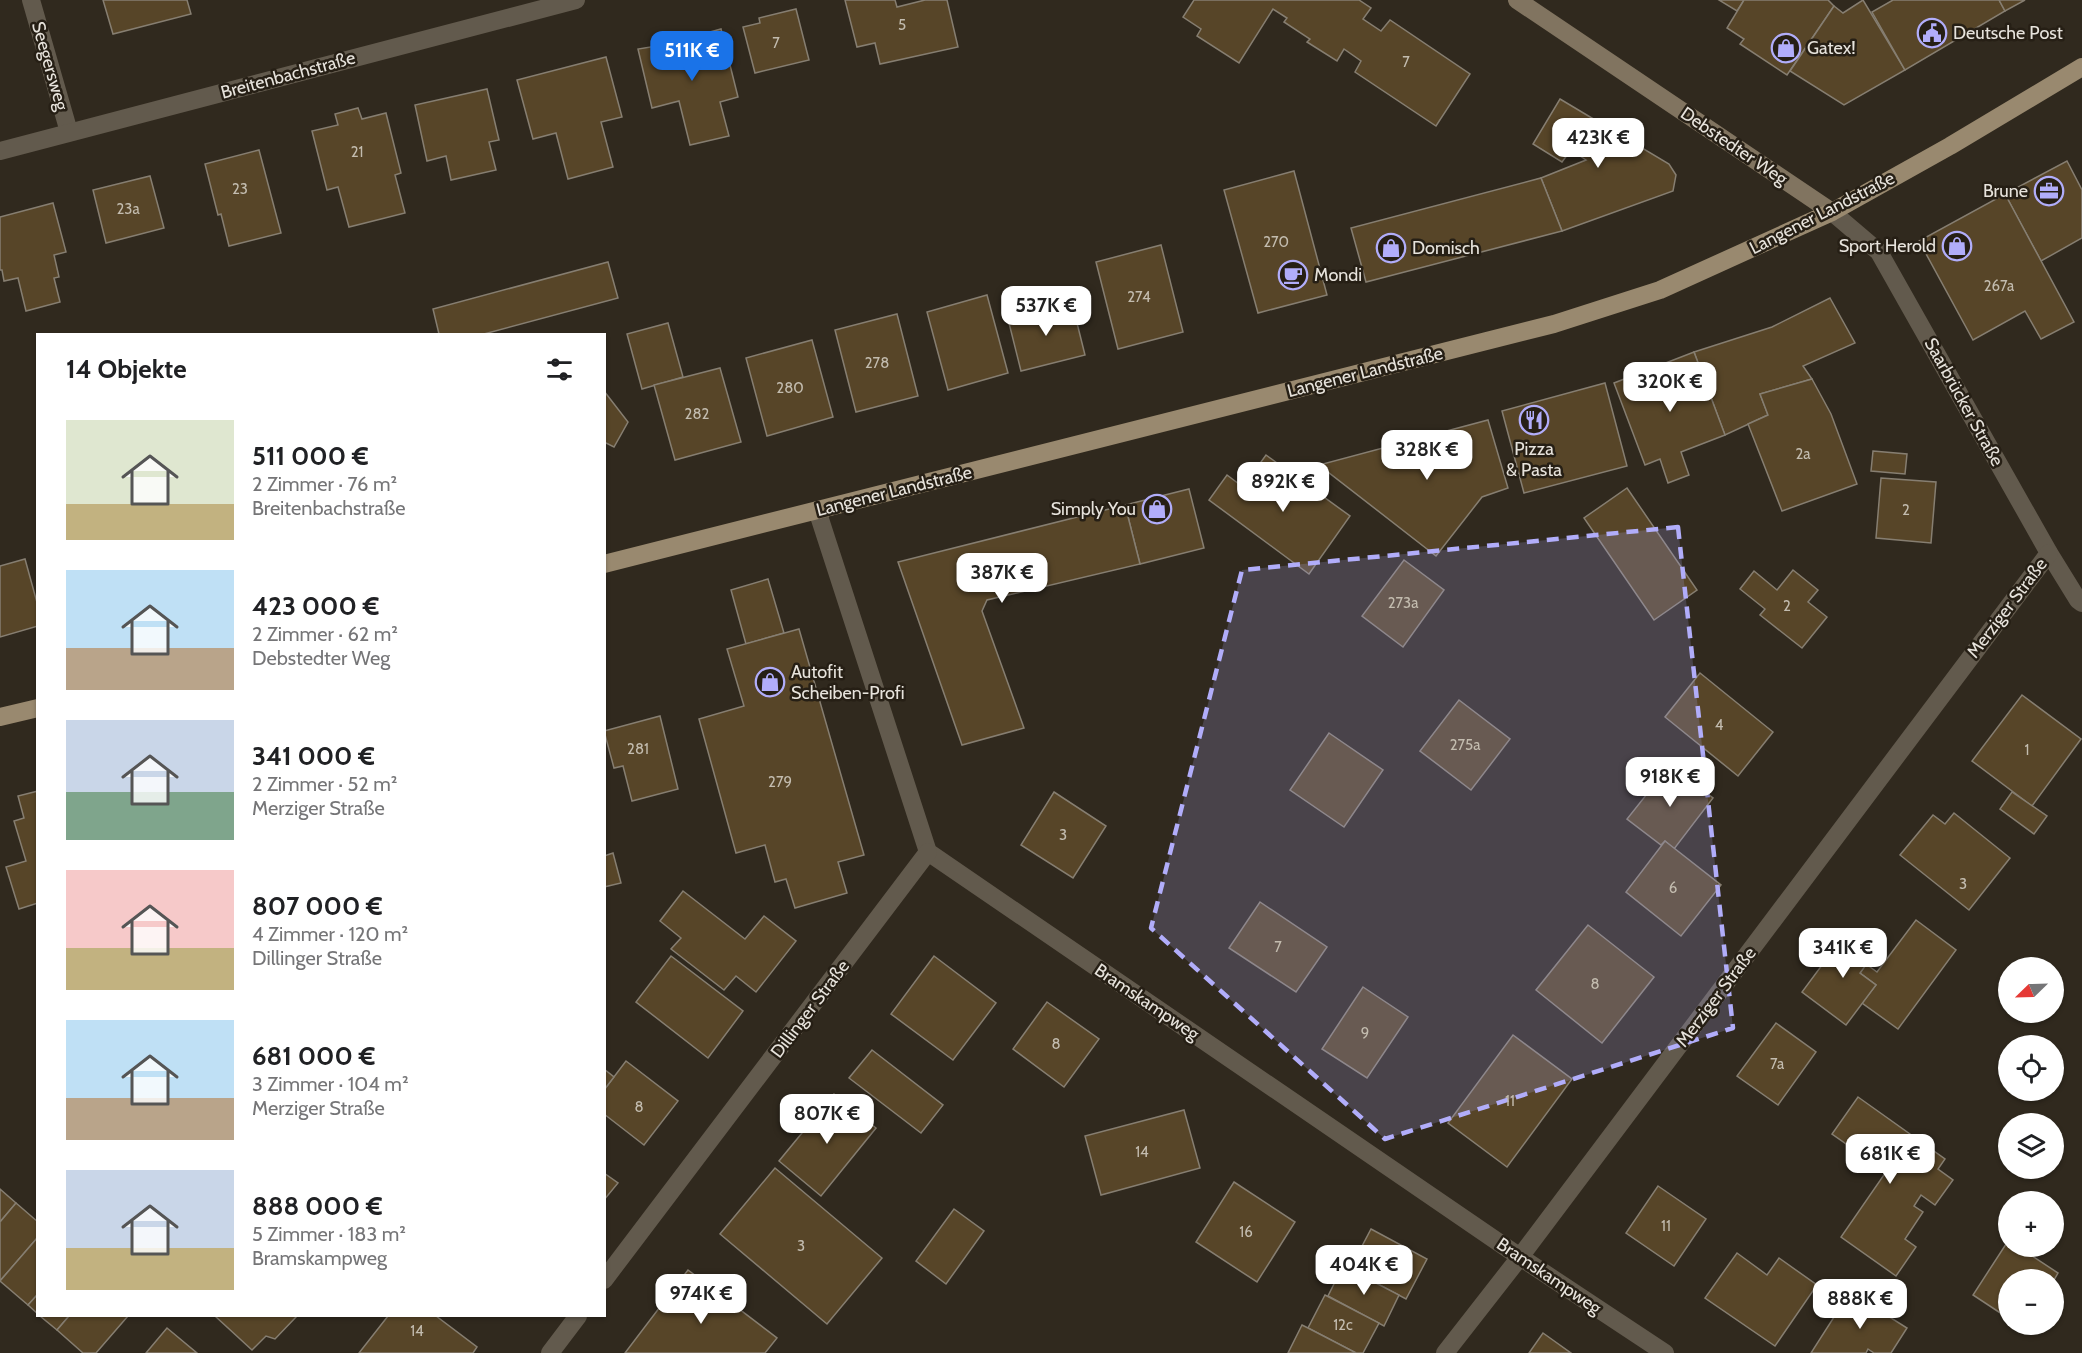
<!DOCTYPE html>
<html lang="de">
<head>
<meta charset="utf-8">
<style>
  body { margin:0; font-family:Cabin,sans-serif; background:#f6f6f6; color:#202124; height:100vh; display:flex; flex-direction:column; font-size:22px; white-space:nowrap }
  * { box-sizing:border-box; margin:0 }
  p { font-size:20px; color:#757577 }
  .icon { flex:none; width:33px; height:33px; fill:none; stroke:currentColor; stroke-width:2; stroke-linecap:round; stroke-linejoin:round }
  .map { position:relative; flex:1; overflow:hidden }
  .panel { position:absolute; left:36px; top:333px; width:570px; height:984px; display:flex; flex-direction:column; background:#fff; border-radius:0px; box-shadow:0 2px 4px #0004 }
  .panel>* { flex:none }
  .needle { width:39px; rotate:247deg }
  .fabs { position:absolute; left:1998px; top:957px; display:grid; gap:12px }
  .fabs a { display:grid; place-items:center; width:66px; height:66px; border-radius:50%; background:#fff; box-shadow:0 2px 4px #0004; font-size:30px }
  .price { position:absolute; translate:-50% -51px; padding:0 14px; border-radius:12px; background:#fff; color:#222; font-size:20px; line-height:39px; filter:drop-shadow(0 2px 3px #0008) }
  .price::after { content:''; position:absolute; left:50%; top:36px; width:18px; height:14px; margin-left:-9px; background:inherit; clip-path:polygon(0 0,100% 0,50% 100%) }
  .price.on { background:#1a73e8; color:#fff }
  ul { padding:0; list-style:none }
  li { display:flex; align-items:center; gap:18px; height:150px; padding:0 30px }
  li span { display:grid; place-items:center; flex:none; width:168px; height:120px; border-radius:0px; color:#555 }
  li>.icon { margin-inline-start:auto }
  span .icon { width:72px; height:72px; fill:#fffc; stroke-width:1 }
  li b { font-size:26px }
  h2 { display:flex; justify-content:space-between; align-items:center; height:72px; padding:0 30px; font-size:26px }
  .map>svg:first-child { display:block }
  .building { fill:#574528; stroke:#867e71; stroke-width:1.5 }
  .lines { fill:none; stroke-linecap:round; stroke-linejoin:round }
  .street { stroke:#625a4d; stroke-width:18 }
  .secondary { stroke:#817460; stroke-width:18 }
  .primary { stroke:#99896f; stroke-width:18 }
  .marked { fill:#b1adfa; fill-opacity:0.2; stroke:#b1adfa; stroke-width:4.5; stroke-dasharray:12 8; stroke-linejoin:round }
  .labels { text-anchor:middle; stroke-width:5; stroke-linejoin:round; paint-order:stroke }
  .number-label { font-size:15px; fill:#c3bcaf }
  .poi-label { font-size:18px; fill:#e7e3dc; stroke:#261f15; text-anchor:start }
  .street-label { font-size:18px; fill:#e7e3dc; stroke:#261f15 }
</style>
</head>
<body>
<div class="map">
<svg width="2082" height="1353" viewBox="0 0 2082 1353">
  <rect width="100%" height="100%" fill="#30291e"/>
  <!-- building -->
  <g class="building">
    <polygon points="103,0 187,0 191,14 113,34"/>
    <polygon points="845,0 895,0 897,7 925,0 947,0 958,47 880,64 875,43 857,47"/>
    <polygon points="1194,0 1359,0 1371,8 1363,19 1381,31 1390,20 1470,74 1436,126 1355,72 1361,61 1344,49 1337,61 1307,42 1310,39 1284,22 1287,18 1273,9 1239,63 1197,36 1201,29 1183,17"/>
    <polygon points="1719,0 1744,0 1737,11"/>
    <polygon points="1744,0 1828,0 1834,6 1787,75 1740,44 1744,39 1727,28"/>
    <polygon points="1863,0 1905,70 1844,105 1790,71 1834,6 1843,13"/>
    <polygon points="1893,0 1999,0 2005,11 1905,70 1872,12"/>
    <polygon points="1999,0 2025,0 2005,11"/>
    <polygon points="796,9 809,60 755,73 743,27 760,23 759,18"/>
    <polygon points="721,29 738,97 720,102 729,136 690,145 679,101 652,108 638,49 663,45"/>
    <polygon points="606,57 622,117 601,122 613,167 568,179 556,133 533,139 517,80"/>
    <polygon points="487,89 499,140 489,142 496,170 451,180 446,156 427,161 415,105"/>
    <polygon points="1560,99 1669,164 1676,175 1673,191 1562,231 1541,178 1586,160 1571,150 1562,162 1533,144"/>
    <polygon points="358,108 362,119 386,113 401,173 395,175 405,213 349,227 338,187 327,190 312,131 338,125 335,114"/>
    <polygon points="259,150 281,233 229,246 221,214 218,215 205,164"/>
    <polygon points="2067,161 2082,190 2082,238 2041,261 2005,194"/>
    <polygon points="1294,171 1327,295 1258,313 1224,190"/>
    <polygon points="150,176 164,228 106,243 93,190"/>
    <polygon points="1541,178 1562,231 1366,282 1351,228"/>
    <polygon points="2005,194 2074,322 2041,339 2025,311 1973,340 1919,241"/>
    <polygon points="53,203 66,252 54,255 59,277 54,278 60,302 26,311 18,278 4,281 2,270 0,270 0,217"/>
    <polygon points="1161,245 1183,332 1118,349 1096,262"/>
    <polygon points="608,262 618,298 484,334 439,334 433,309"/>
    <polygon points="987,295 1008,373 948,390 927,312"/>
    <polygon points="1830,298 1855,343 1803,366 1812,379 1760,394 1768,415 1725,435 1694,352 1772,327"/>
    <polygon points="1072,303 1085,355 1021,371 1008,319"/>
    <polygon points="897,314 918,396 856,412 835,330"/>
    <polygon points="668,323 683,377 642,389 627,334"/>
    <polygon points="812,340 833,417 767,436 746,358"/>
    <polygon points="1694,352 1725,435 1681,452 1689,475 1668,483 1660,459 1645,465 1614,383"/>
    <polygon points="720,368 741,442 675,460 654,385"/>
    <polygon points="1812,379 1831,414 1857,484 1782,511 1748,424 1768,415 1760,394"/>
    <polygon points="1605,383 1627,466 1524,493 1502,411"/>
    <polygon points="604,391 628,422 614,447 604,442"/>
    <polygon points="1488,420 1508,488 1482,497 1436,556 1319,465"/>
    <polygon points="1873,451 1907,454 1905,474 1871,471"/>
    <polygon points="1266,455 1350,516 1309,574 1209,500 1227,475 1243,487"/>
    <polygon points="1881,478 1936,482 1931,543 1876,538"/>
    <polygon points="1627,488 1697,590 1654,620 1584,518"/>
    <polygon points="1189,489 1204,548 1140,564 1125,505"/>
    <polygon points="1125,505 1140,564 987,600 982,611 1024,728 962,745 898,562"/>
    <polygon points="25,559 38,606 38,626 0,637 0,566"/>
    <polygon points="1404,560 1444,590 1403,647 1362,616"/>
    <polygon points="1793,570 1818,590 1808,602 1827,617 1802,648 1760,615 1765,609 1740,589 1754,571 1777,590"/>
    <polygon points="768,579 784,633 746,644 731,590"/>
    <polygon points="799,629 864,855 838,862 847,893 795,908 786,879 775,882 765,845 736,853 699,719 744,706 727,649"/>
    <polygon points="1700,673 1773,732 1738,776 1665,717"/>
    <polygon points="2022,695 2081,739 2032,806 1972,761"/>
    <polygon points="1459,700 1510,739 1471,790 1420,751"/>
    <polygon points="660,716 678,789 632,801 623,766 614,768 604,731"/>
    <polygon points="1329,733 1383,770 1344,827 1290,790"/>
    <polygon points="1670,765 1713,798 1674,849 1665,841 1661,845 1627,819"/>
    <polygon points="38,791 38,903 19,909 6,867 26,861 14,821 24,818 18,796"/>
    <polygon points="1054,792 1106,826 1073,878 1021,845"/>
    <polygon points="2012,792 2047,816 2034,834 2000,809"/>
    <polygon points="1954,813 2010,858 1969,910 1900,855 1933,815 1945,824"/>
    <polygon points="1665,841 1721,885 1681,936 1626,892"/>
    <polygon points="613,853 621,883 604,887 604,856"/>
    <polygon points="683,891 745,939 764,916 796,941 756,992 736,976 724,990 671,949 681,938 660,921"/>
    <polygon points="1260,902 1327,947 1296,992 1229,948"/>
    <polygon points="1916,920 1956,950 1898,1029 1862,1003 1876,985 1860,973 1866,964 1877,972"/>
    <polygon points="1588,925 1654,977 1602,1043 1536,990"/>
    <polygon points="1848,930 1876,951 1860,973 1876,985 1846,1025 1802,992"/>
    <polygon points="671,956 743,1011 708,1058 636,1002"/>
    <polygon points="934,956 996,1003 953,1060 891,1014"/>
    <polygon points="1363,987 1408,1017 1367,1078 1322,1049"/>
    <polygon points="1047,1002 1099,1039 1064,1087 1013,1049"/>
    <polygon points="1776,1023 1816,1052 1778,1105 1737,1076"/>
    <polygon points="1513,1035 1572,1079 1507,1167 1448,1123"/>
    <polygon points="872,1050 943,1105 921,1133 849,1078"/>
    <polygon points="626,1061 678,1101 644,1145 604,1114 604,1090"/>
    <polygon points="604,1069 614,1077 604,1090"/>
    <polygon points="834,1094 876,1128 821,1196 779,1161"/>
    <polygon points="1858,1097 1945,1159 1938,1169 1953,1180 1935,1205 1921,1195 1914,1206 1923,1212 1905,1239 1916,1247 1896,1276 1841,1237 1886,1172 1832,1134"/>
    <polygon points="1184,1110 1200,1168 1101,1195 1085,1136"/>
    <polygon points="775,1168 882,1258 827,1324 720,1234"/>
    <polygon points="604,1173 618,1183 604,1200"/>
    <polygon points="1234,1182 1295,1222 1257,1282 1196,1242"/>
    <polygon points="1658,1186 1706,1219 1674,1266 1626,1233"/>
    <polygon points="0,1189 16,1203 0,1222"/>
    <polygon points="16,1203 38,1222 38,1237 0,1281 0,1222"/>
    <polygon points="954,1209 984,1231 946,1284 916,1261"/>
    <polygon points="1371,1229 1427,1259 1406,1299 1350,1269"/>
    <polygon points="38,1237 38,1294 28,1305 0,1281"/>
    <polygon points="2008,1241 2008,1246 2017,1246 2058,1273 2054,1280 2008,1280 2008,1318 1973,1295"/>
    <polygon points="1737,1253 1767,1275 1779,1258 1817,1285 1775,1346 1705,1298"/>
    <polygon points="1343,1266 1399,1295 1384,1326 1328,1296"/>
    <polygon points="688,1270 777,1338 765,1353 625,1353"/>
    <polygon points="1850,1292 1907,1328 1891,1353 1874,1353 1868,1349 1866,1353 1811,1353"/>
    <polygon points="38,1294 38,1314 28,1305"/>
    <polygon points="1325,1295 1379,1323 1363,1353 1356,1353 1308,1328"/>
    <polygon points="40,1316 69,1316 57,1330"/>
    <polygon points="69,1316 128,1316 96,1353 83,1353 57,1330"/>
    <polygon points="215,1316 297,1316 275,1339 266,1336 252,1350"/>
    <polygon points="388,1316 436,1316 477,1347 473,1353 359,1353"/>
    <polygon points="1302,1325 1308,1328 1356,1353 1288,1353"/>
    <polygon points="167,1328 197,1353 146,1353"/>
    <polygon points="1543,1333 1571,1353 1529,1353"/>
  </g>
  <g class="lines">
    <!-- street -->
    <g class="street">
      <polyline points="31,0 69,132"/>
      <polyline points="0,151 576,0"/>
      <polyline points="1832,212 1879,252 2049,553 2078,600 2082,603"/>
      <polyline points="817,510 928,852 1520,1257 1665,1353"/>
      <polyline points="604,1280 928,852"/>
      <polyline points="550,1353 578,1316"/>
      <polyline points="1445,1353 1520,1257 2049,553"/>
    </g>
    <!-- secondary -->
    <polyline class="secondary" points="1517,0 1832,212"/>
    <!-- primary -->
    <g class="primary">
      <polyline points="604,564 1554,324 1660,290 1832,212 1950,146 2082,67"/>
      <polyline points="0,717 38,708"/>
    </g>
  </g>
  <!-- marked area -->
  <path class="marked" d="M1678,527L1733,1028L1385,1139L1151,928L1242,570Z"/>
  <!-- icons -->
  <defs>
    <g id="civic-ring" transform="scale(1.5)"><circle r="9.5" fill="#261f15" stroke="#b1adfa" stroke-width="1.5"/><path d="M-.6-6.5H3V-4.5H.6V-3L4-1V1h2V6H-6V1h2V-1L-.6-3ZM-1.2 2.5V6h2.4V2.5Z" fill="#b1adfa"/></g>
    <g id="shop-ring" transform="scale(1.5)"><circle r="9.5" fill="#261f15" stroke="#b1adfa" stroke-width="1.5"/><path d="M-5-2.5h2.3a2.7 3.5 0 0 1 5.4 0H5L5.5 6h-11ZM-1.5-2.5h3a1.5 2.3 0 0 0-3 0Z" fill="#b1adfa"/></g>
    <g id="office-ring" transform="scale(1.5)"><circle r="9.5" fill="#261f15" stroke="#b1adfa" stroke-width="1.5"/><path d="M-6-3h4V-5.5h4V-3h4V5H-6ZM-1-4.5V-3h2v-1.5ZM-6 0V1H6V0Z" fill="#b1adfa"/></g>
    <g id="cafe-ring" transform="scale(1.5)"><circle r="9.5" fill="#261f15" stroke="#b1adfa" stroke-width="1.5"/><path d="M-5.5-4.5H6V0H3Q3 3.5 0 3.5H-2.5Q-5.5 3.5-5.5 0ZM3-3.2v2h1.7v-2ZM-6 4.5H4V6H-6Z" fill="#b1adfa"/></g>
    <g id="restaurant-ring" transform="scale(1.5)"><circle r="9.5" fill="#261f15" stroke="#b1adfa" stroke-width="1.5"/><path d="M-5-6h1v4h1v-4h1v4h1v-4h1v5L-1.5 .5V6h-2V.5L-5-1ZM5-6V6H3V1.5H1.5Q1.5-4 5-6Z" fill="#b1adfa"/></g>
  </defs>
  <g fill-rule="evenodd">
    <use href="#civic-ring" x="1932" y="33"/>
    <use href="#shop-ring" x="1786" y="48"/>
    <use href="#office-ring" x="2049" y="191"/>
    <use href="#shop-ring" x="1957" y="246"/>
    <use href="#shop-ring" x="1391" y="248"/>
    <use href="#cafe-ring" x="1293" y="275"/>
    <use href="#restaurant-ring" x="1534" y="420"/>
    <use href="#shop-ring" x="1157" y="509"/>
    <use href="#shop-ring" x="770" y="682"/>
  </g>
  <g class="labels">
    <!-- number labels -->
    <g class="number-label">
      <text x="902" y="30">5</text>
      <text x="776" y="48">7</text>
      <text x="1406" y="67">7</text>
      <text x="357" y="157">21</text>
      <text x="240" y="194">23</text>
      <text x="128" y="214">23a</text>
      <text x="1276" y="247">270</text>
      <text x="1999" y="291">267a</text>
      <text x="1139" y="302">274</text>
      <text x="877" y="368">278</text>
      <text x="790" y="393">280</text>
      <text x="697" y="419">282</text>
      <text x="1803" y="459">2a</text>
      <text x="1906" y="515">2</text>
      <text x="1403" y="608">273a</text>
      <text x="1787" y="611">2</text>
      <text x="1719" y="730">4</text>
      <text x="1465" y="750">275a</text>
      <text x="638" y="754">281</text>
      <text x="2027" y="755">1</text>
      <text x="780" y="787">279</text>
      <text x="1063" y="840">3</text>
      <text x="1963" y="889">3</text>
      <text x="1673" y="893">6</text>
      <text x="1278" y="952">7</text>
      <text x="1595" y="989">8</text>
      <text x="1365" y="1038">9</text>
      <text x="1056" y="1049">8</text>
      <text x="1777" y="1069">7a</text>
      <text x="1510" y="1106">11</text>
      <text x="639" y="1112">8</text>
      <text x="1142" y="1157">14</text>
      <text x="1666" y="1231">11</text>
      <text x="1246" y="1237">16</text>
      <text x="801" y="1251">3</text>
      <text x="1343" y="1330">12c</text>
      <text x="417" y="1336">14</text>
    </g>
    <!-- poi labels -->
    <g class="poi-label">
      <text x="1953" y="39">Deutsche Post</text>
      <text x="1807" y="54">Gatex!</text>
      <text x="2028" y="197" text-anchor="end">Brune</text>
      <text x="1936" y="252" text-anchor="end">Sport Herold</text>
      <text x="1412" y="254">Domisch</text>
      <text x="1314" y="281">Mondi</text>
      <text x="1534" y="455" text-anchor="middle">Pizza<tspan x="1534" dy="21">&amp; Pasta</tspan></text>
      <text x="1136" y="515" text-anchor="end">Simply You</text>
      <text x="791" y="678">Autofit<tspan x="791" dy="21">Scheiben-Profi</tspan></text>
    </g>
    <!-- street labels -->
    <g class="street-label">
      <text transform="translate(50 66) rotate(74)" y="6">Seegersweg</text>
      <text transform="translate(288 75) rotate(-15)" y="6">Breitenbachstraße</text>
      <text transform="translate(1734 146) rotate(34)" y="6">Debstedter Weg</text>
      <text transform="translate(1822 213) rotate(-27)" y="6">Langener Landstraße</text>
      <text transform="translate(1365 372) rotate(-14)" y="6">Langener Landstraße</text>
      <text transform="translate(1964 402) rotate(61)" y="6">Saarbrücker Straße</text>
      <text transform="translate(894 491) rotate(-14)" y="6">Langener Landstraße</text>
      <text transform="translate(2007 608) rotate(-53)" y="6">Merziger Straße</text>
      <text transform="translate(1716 997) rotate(-53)" y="6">Merziger Straße</text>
      <text transform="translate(1147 1002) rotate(34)" y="6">Bramskampweg</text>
      <text transform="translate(810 1009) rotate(-53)" y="6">Dillinger Straße</text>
      <text transform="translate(1549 1276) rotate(34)" y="6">Bramskampweg</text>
    </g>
  </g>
</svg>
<div class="fabs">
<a><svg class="needle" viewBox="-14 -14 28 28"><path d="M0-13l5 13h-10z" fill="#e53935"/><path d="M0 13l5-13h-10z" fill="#757577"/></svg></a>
<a><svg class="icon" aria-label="locate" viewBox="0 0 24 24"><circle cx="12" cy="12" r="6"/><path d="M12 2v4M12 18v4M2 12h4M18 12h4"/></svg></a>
<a><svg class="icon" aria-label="layers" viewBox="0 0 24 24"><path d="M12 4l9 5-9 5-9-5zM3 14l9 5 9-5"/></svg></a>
<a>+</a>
<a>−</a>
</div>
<b class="price on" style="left:692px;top:82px">511K €</b>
<b class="price" style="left:1598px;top:169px">423K €</b>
<b class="price" style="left:1046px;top:337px">537K €</b>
<b class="price" style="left:1670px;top:413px">320K €</b>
<b class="price" style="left:1427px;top:481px">328K €</b>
<b class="price" style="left:1283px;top:513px">892K €</b>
<b class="price" style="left:1002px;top:604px">387K €</b>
<b class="price" style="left:1670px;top:808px">918K €</b>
<b class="price" style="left:1843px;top:979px">341K €</b>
<b class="price" style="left:827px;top:1145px">807K €</b>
<b class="price" style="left:1890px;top:1185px">681K €</b>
<b class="price" style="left:1364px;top:1296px">404K €</b>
<b class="price" style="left:701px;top:1325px">974K €</b>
<b class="price" style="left:1860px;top:1330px">888K €</b>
<section class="panel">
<h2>14 Objekte<svg class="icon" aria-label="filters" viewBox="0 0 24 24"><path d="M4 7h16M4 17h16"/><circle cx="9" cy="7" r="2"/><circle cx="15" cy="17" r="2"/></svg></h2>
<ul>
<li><span style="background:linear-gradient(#dfe7d0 70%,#c2b280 0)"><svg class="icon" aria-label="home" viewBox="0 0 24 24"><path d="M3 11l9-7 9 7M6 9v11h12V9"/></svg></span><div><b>511 000 €</b><p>2 Zimmer · 76 m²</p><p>Breitenbachstraße</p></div></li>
<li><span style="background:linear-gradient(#bfe0f5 65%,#b9a48a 0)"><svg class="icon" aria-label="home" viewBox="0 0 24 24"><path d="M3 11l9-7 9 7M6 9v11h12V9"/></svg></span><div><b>423 000 €</b><p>2 Zimmer · 62 m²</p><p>Debstedter Weg</p></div></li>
<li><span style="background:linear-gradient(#c9d6e8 60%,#7fa58c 0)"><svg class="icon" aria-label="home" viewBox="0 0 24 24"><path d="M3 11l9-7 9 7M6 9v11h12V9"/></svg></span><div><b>341 000 €</b><p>2 Zimmer · 52 m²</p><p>Merziger Straße</p></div></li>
<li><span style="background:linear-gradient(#f6c9c9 65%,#c2b280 0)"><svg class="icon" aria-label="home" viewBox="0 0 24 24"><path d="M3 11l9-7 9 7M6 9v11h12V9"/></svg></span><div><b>807 000 €</b><p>4 Zimmer · 120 m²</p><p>Dillinger Straße</p></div></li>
<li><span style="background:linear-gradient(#bfe0f5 65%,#b9a48a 0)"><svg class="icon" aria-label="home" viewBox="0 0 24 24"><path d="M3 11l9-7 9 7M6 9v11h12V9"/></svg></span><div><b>681 000 €</b><p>3 Zimmer · 104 m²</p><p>Merziger Straße</p></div></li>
<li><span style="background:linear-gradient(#c9d6e8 65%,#c2b280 0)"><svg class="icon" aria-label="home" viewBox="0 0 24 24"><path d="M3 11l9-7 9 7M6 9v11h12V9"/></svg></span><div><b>888 000 €</b><p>5 Zimmer · 183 m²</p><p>Bramskampweg</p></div></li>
</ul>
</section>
</div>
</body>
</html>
